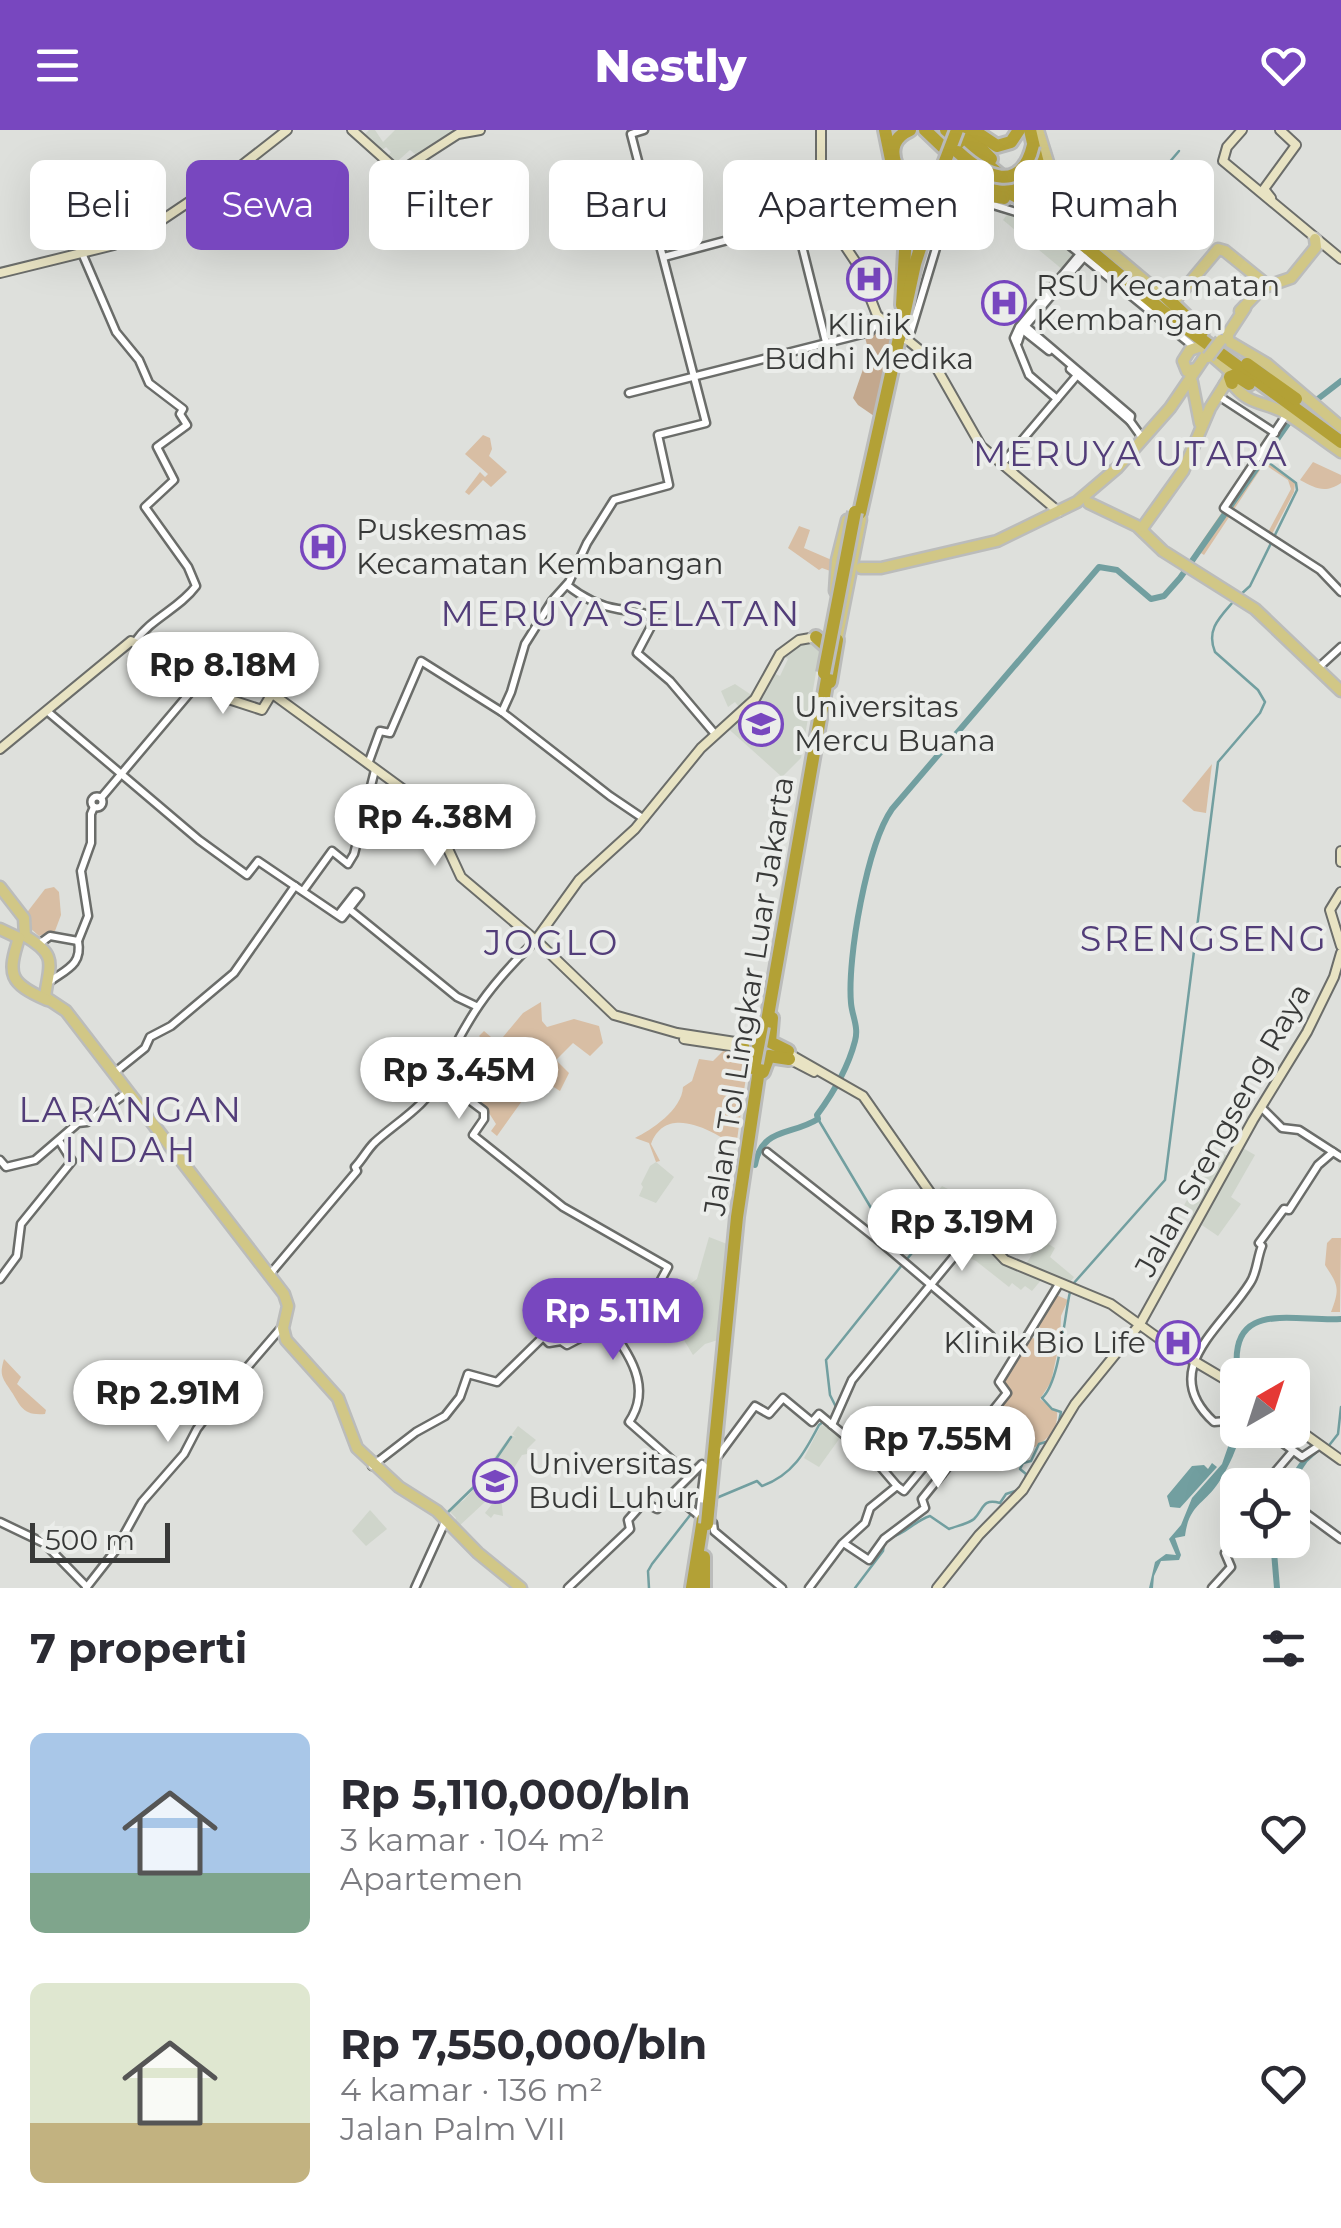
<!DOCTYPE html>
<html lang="id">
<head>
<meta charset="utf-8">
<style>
  body { margin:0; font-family:Montserrat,sans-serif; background:#f7f7f7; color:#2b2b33; height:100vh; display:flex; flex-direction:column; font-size:38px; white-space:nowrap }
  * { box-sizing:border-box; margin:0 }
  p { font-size:32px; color:#7c7c81 }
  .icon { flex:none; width:55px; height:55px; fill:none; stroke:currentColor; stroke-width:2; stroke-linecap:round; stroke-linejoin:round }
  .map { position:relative; height:1458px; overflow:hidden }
  .sheet { display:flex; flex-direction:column; background:#fff; flex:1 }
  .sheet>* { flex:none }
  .hud { position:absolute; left:30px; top:30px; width:1282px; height:90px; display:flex; gap:20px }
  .needle { width:65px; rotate:39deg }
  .controls { position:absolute; left:1220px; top:1228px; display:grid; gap:20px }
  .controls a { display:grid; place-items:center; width:90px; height:90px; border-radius:15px; background:#fff; box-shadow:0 10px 40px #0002; font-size:50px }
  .scale { position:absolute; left:30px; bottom:25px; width:140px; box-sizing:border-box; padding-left:10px; border:5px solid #383938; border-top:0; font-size:28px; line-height:35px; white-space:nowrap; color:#383938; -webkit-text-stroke:8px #ebedea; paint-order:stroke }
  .price { position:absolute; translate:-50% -85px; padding:0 22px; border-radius:35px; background:#fff; color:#222; font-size:32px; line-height:65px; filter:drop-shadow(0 2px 5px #0008) }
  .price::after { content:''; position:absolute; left:50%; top:60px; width:30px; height:22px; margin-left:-15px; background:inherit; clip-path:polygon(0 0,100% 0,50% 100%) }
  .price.selected { background:#7847bf; color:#fff }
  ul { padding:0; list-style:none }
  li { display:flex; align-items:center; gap:30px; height:250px; padding:0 30px }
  li span { display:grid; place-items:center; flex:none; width:280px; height:200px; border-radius:15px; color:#555 }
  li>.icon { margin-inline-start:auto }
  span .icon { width:120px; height:120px; fill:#fffc; stroke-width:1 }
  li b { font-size:42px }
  h2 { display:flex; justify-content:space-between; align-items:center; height:120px; padding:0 30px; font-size:42px }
  .tag { padding:0 35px; border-radius:15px; background:#fff; box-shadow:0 10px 40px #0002; font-size:35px; line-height:90px }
  .tag.selected { background:#7847bf; color:#fff }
  header { display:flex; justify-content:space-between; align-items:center; height:130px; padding:0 30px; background:#7847bf; color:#fff; font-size:45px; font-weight:800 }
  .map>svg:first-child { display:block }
  .built { fill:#cfd5cb }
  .green { fill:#d8bea4 }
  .forest { fill:#c3a88e }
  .water { fill:#729fa0 }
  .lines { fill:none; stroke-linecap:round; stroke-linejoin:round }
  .stream { stroke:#729fa0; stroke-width:2.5 }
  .river { stroke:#729fa0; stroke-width:6 }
  .tertiary-casing { stroke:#6b6d6a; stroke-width:11 }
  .secondary-casing { stroke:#6b6d6a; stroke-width:12 }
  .primary-casing { stroke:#bbbcbb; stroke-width:15 }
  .motorway-casing { stroke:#bbbcbb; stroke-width:18 }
  .tertiary { stroke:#fff; stroke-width:6 }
  .secondary { stroke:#e8e3c3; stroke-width:8 }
  .primary { stroke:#d1c786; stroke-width:10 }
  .motorway { stroke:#b3a136; stroke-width:12 }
  .primary-bridge-casing { stroke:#bbbcbb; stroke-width:15; stroke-linecap:butt }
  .motorway-bridge-casing { stroke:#bbbcbb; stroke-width:18; stroke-linecap:butt }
  .primary-bridge { stroke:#d1c786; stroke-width:10 }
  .motorway-bridge { stroke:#b3a136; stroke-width:12 }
  .labels { text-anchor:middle; stroke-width:8; stroke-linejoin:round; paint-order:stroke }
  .poi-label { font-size:30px; fill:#383938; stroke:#ebedea; text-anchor:start }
  .street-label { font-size:30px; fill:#383938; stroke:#ebedea }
  .quarter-label { font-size:35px; letter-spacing:2.5px; fill:#523d79; stroke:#ebedea }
</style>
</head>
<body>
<header><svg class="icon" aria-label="menu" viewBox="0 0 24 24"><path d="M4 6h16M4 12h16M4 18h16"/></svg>Nestly<svg class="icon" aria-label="heart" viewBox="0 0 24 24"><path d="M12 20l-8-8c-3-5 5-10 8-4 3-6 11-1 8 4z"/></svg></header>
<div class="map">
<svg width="1341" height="1458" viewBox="0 0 1341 1458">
  <rect width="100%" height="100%" fill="#dee0dc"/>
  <!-- built -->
  <g class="built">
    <polygon points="369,0 375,0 383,12 395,0 462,0 420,28 410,20 392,36 385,30 391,22 386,17 378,23 362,7"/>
    <polygon points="1009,82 1037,95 1075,126 1063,140 1003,90"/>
    <polygon points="823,503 801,628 782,647 723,594 739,577 735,572 728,577 721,561 735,554 756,568 771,542 780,546 788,529 779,523"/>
    <polygon points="1241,1017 1255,1025 1231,1067 1241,1074 1218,1106 1181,1081 1214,1020 1235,1029"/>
    <polygon points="656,1032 674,1047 656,1073 639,1066 643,1057 641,1054 650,1036"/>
    <polygon points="942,1056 978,1074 973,1081 997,1103 990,1112 1011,1130 1025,1135 1042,1110 1055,1118 1050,1127 1074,1147 1065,1159 1042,1149 1032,1161 1025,1156 1021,1160 1012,1153 1009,1157 976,1131 961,1124 964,1116 928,1085 936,1074 931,1069"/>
    <polygon points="709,1107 727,1114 718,1210 705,1214 693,1225 673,1192 682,1179 677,1172 687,1156 697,1149"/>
    <polygon points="821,1295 832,1297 842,1305 819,1337 804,1328"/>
    <polygon points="518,1296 536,1310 527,1319 527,1324 522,1325 509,1346 507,1358 501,1367 503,1386 494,1384 491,1388 485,1383 492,1374 485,1372 457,1398 453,1394 456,1388 448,1380 464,1370 482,1350 493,1329 511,1305 516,1307 512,1304"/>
    <polygon points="370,1380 387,1399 366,1416 352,1401"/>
  </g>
  <!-- green -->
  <g class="green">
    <polygon points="483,305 490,308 492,319 489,326 507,342 491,357 483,350 469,365 465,362 480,342 485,347 488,344 465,324"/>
    <polygon points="1275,305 1277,306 1266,327 1267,332 1295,353 1294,362 1270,408 1266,406 1291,359 1288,350 1264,334 1204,425 1196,420"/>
    <path d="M1313,332L1341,345V353C1325,364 1315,358 1300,350Z"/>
    <polygon points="799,396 810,400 804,418 834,431 833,442 822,438 819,440 788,418"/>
    <polygon points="1212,634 1206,683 1194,681 1182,671"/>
    <polygon points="54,757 59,762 61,785 55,801 39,806 29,797 25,785 45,759"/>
    <polygon points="541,872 542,891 547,897 574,889 599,896 603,913 590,926 573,913 556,930 569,943 560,961 533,944 516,965 522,971 497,1006 491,1001 496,994 482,972 494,948 491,936 496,921 479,906 484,901 498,913 523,883"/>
    <path d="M726,918L746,922L749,926L736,1017C714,1001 666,973 651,1014L660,1031L656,1032L649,1013L635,1008C651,1000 682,980 683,957L692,951L699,929L713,931Z"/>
    <path d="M1332,1108H1341L1340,1182H1331C1341,1157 1337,1154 1325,1135L1327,1113Z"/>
    <path d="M1054,1164L1068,1170L1061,1186L1060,1210L1051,1252L1040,1269L1057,1282C1058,1300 1049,1308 1035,1317L993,1283L1008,1262L1000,1255L1027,1205L1041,1212L1044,1200L1034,1194Z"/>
    <path d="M4,1229L21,1247L17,1254L46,1280L45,1284C21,1286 21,1275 9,1258C1,1246 0,1243 4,1229Z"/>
  </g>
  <!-- forest -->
  <polygon class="forest" points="881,193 893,204 874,286 858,275 853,268 869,222 864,204"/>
  <!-- water -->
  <g class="water">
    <path d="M1237,1291L1238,1300H1242C1236,1320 1230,1335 1219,1352C1204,1375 1189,1374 1185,1406L1175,1408L1181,1425L1179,1430L1161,1431L1154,1446L1153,1458H1149L1155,1432L1166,1424L1176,1425L1169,1409L1181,1395L1192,1368L1222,1334Z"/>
    <polygon points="1212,1333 1217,1337 1180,1378 1170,1377 1167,1366 1192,1336 1204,1335 1208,1339"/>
  </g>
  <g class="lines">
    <!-- stream -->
    <g class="stream">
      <polyline points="1104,109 1179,21"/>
      <polyline points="1239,466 1250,456 1297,360 1296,353 1268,332 1267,325"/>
      <polyline points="818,989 883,1098 912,1123 907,1129"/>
      <path d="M1073,1154L1165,1050L1218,632L1260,583L1265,572L1258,560L1215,522C1206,500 1219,488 1233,472"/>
      <polyline points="836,1277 830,1265 826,1230 902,1135"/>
      <path d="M1058,1296L1061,1282L1052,1279L1042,1268C1060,1252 1064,1187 1070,1162"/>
      <polyline points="1327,1318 1338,1304 1341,1277"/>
      <polyline points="1025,1352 1026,1344 1020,1339 1023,1333 1031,1331 1039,1314 1049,1311"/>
      <path d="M714,1369L757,1351L762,1356C793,1345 805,1322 819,1295L823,1292"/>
      <polyline points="445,1385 483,1348 511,1307"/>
      <path d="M889,1408C905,1405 914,1391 930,1386L949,1399C956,1396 968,1394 974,1389C984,1379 982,1368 1000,1373L1006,1364L1021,1359"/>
      <polyline points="414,1453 423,1433"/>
      <polyline points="649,1458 648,1441 652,1434 691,1384"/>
      <polyline points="855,1458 883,1421 884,1414"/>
    </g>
    <!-- river -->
    <g class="river">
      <polyline points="1310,275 1341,251"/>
      <path d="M755,1035C762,997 791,1006 818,989L817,985C834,962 848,938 855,911C859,897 852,886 851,873C847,828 867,715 892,679L1099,437L1117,440L1151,469L1164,466L1180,448L1292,288"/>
      <path d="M1238,1246C1226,1168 1293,1192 1341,1189"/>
      <polyline points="1288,1355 1305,1330 1315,1321"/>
      <polyline points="1273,1410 1277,1458"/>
    </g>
    <!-- tertiary casing -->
    <g class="tertiary-casing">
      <g id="tertiary">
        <polyline points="796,92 826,212"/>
        <path d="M82,123L116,202L139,230L149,253L183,279L180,284L187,295L157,317L174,350L145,377L188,437L196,456C179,479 151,488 135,512"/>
        <polyline points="664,127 829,83"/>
        <polyline points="1023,194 1131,286 1130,291 1143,309"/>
        <polyline points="1020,198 1049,221"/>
        <polyline points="905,210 911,201 943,95 960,82 993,75 1036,88 1194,217"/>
        <polyline points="1018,212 1022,200 1084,127"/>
        <polyline points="1070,239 1130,291"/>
        <polyline points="629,263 870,202 880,189"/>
        <polyline points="1217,265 1275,303"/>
        <polyline points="1057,269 1029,245 1014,208 1019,197 1080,124"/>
        <polyline points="1287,284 1224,378 1320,440 1341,462"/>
        <polyline points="1002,334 1079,243"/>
        <path d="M567,455C582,467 599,476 618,479C638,483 635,478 655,489L637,523L670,551L715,604"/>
        <polyline points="1317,539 1341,517"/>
        <polyline points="47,581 199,710 247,745 258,731 342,788 360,765 356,762 338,785"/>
        <polyline points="502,582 511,562 525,514 552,471 569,452 587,413 614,370 669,355 658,305 706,293 631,4 644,0"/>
        <polyline points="368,634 380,601 390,603 421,531 502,582 610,666 644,689"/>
        <circle cx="97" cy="672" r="5.5"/>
        <polyline points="101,668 199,552"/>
        <polyline points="303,761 332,721 348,734 354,724 375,640"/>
        <polyline points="349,779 457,867 476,876"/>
        <polyline points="78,811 88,786 81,741 91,713 91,684 94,677"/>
        <polyline points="39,814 50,806 78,811"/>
        <path d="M48,853C64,840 83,836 78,811"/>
        <polyline points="114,943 145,918 150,907 171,896 234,843 295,756"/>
        <polyline points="1261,977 1282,998 1299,1000 1341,1027"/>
        <polyline points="767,1022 877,1109 991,1206"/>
        <polyline points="0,1030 6,1037 35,1030 78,993 87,992 125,964"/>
        <path d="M270,1144L357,1041L355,1037C362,1030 367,1020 374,1013C395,993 427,976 439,948C468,887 486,859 535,811"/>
        <polyline points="0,1149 17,1126 21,1094 72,1031 60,1012"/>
        <path d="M607,1194C629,1224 653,1257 629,1292L689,1345"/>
        <path d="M1238,1290L1214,1292C1157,1240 1222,1198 1250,1153C1257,1143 1257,1128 1262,1116L1259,1113L1284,1079L1289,1080L1318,1035L1333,1022"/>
        <polyline points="832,1295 852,1250 976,1100"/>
        <polyline points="1265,1300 1302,1327 1320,1315"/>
        <polyline points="718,1326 755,1276 769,1284 783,1268 812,1292 819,1284 861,1319 867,1329 879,1335 897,1356"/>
        <polyline points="372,1336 416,1302 445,1286 460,1267 468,1244 497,1252 543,1207 549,1213 561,1211 567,1215 607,1194 655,1161 668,1137 563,1077 473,1005 484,989 484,981 440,948"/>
        <polyline points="1264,1355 1293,1321"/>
        <polyline points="672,1364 702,1388"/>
        <polyline points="1292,1373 1341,1409"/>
        <polyline points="0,1392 44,1413 87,1457"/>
        <polyline points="713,1393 714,1401 782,1458"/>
        <polyline points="845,1414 869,1430 884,1409 925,1378 922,1369 942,1344"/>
        <polyline points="86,1458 115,1421 142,1372 184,1324 197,1299 219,1270 281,1198"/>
        <polyline points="415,1458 445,1392"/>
        <polyline points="568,1458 630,1399 628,1390 644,1372 657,1379 702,1334 705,1337 699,1385 703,1386"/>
        <polyline points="809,1458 842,1414 865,1393 870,1378 897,1356 904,1361 928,1332 942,1344 1007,1263 999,1252 1059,1154"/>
        <polyline points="1212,1458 1231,1437 1225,1423 1241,1410"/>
      </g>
    </g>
    <!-- secondary casing -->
    <g class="secondary-casing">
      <g id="secondary">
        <polyline points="352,0 399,42 458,4 480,0"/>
        <polyline points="821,0 821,61 837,104 857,134 877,185 932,230 981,316 1059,382"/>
        <polyline points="1242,0 1227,17 1223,31 1341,129"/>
        <polyline points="1271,68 1264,59 1296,15 1280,0"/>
        <polyline points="0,143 114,115 159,92 232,43 287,0"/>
        <polyline points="0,619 131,511 174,533 219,566 262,580 271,565 274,565 422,673 436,693 461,747 539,813 614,885 677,903 748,914"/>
        <polyline points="1341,721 1341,732"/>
        <polyline points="1341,762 1330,780 1341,816"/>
        <polyline points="535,811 579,750 635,699 701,618 755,569 780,524 799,510 816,507"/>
        <polyline points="684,909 744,918"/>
        <polyline points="786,922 863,966 934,1068 973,1096 1005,1130 1111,1174 1172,1218 1238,1257"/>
        <polyline points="787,928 814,942"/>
        <polyline points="1292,1295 1341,1330"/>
        <polyline points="937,1458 979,1405 1023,1360 1075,1274 1140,1194 1253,990 1307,902 1334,847 1341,823"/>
      </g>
    </g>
    <!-- primary casing -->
    <g class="primary-casing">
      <g id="primary">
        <polyline points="1038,0 1057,61 1081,92"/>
        <polyline points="1075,92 1169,171 1176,169 1218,119 1225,121 1267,155"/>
        <polyline points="1245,178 1228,204 1228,211 1267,234 1341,297"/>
        <polyline points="1240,181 1262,158 1291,148 1316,117 1315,109"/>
        <polyline points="1192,252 1200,293"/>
        <path d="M1225,254L1232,253C1249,277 1266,271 1287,284C1306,296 1323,310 1341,322"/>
        <polyline points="1089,373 1137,396 1163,421 1255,479 1341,561"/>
        <polyline points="1143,397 1183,341 1210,278 1232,243 1201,216 1190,220 1183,231 1187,241 1195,239"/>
        <polyline points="861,438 881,438 997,411 1077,372 1117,338 1170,278 1206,225"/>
        <polyline points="835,461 837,430 847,390"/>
        <polyline points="837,510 861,389"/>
        <path d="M0,757L24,788L25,806C59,826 49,834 45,867L66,881L284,1164L288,1176L283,1198L286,1210L338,1268L357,1318L399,1357L437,1381L478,1423L521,1458"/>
        <path d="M0,799L19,808C7,845 9,853 47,870"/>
      </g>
    </g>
    <!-- motorway casing -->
    <g class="motorway-casing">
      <g id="motorway">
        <polyline points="885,0 906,103 902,175"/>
        <path d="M910,0C894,7 890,19 896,35C905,46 916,50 930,43"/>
        <polyline points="925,0 970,43 1019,68"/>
        <polyline points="946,0 1164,182 1341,312"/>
        <polyline points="963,0 991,29"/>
        <polyline points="973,0 997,16 1011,12 1019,0"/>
        <path d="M1030,0C1041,47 1043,68 1079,103"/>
        <path d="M939,87C953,67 982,63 1004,68"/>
        <polyline points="1163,164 1202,202"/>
        <polyline points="901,199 915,134 944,44"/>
        <polyline points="1247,234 1296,269"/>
        <polyline points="1232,253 1230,247 1235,245 1249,254"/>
        <polyline points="860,383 899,208"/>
        <polyline points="816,507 825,515"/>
        <polyline points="830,552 837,510"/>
        <polyline points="772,888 770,912 788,921"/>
        <polyline points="766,897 828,543"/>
        <polyline points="744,918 752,929 752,938"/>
        <polyline points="763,942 769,926 789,929"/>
        <polyline points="709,1373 737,1087 760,933"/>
        <polyline points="692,1458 703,1389"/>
        <polyline points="704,1458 704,1427"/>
      </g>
    </g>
    <!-- tertiary -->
    <use href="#tertiary" class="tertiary"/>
    <!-- secondary -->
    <use href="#secondary" class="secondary"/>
    <!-- primary -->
    <use href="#primary" class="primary"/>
    <!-- motorway -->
    <use href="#motorway" class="motorway"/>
    <!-- primary-bridge casing -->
    <g class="primary-bridge-casing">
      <polyline id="primary-bridge" points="1208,227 1221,210"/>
    </g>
    <!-- motorway-bridge casing -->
    <g class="motorway-bridge-casing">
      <g id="motorway-bridge">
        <path d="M958,22C984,46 1021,66 1033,15"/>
        <polyline points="936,55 957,0"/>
        <polyline points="899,208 901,199"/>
        <polyline points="824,543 855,382"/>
        <polyline points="755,933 762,896"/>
        <polyline points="707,1394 709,1373"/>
      </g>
    </g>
    <!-- primary-bridge -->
    <use href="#primary-bridge" class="primary-bridge"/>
    <!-- motorway-bridge -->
    <use href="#motorway-bridge" class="motorway-bridge"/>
  </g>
  <!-- icons -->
  <defs>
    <g id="hospital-ring" transform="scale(2.25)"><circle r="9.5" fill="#ebedea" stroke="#7847bf" stroke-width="1.5"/><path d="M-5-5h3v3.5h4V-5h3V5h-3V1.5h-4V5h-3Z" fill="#7847bf"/></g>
    <g id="university-ring" transform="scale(2.25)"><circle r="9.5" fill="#ebedea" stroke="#7847bf" stroke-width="1.5"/><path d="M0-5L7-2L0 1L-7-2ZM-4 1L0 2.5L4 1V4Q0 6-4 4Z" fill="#7847bf"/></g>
  </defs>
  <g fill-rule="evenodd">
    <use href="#hospital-ring" x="869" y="149"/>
    <use href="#hospital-ring" x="1004" y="173"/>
    <use href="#hospital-ring" x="323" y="417"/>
    <use href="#university-ring" x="761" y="594"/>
    <use href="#hospital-ring" x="1178" y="1213"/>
    <use href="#university-ring" x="495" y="1351"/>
  </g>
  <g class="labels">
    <!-- poi labels -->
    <g class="poi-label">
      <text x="1036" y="166">RSU Kecamatan<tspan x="1036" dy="34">Kembangan</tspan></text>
      <text x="869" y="205" text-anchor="middle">Klinik<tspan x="869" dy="34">Budhi Medika</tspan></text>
      <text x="356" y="410">Puskesmas<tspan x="356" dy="34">Kecamatan Kembangan</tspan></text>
      <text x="794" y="587">Universitas<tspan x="794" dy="34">Mercu Buana</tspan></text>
      <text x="1146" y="1223" text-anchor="end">Klinik Bio Life</text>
      <text x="528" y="1344">Universitas<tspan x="528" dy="34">Budi Luhur</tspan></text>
    </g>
    <!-- street labels -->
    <g class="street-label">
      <text transform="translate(749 866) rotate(-81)" y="10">Jalan Tol Lingkar Luar Jakarta</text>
      <text transform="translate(1223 1000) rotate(-61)" y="10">Jalan Srengseng Raya</text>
    </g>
    <!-- quarter labels -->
    <g class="quarter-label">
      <text x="1131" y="336">MERUYA UTARA</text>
      <text x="621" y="496">MERUYA SELATAN</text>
      <text x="1204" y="821">SRENGSENG</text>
      <text x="552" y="825">JOGLO</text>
      <text x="131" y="992">LARANGAN<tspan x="131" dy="40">INDAH</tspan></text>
    </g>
  </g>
</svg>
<div class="controls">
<a><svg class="needle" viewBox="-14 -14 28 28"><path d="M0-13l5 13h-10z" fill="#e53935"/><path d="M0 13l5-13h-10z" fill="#7c7c81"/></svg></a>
<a><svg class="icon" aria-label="locate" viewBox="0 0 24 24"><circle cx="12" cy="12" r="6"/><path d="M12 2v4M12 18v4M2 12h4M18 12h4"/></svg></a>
</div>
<div class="scale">500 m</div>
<b class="price" style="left:223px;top:587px">Rp 8.18M</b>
<b class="price" style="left:435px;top:739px">Rp 4.38M</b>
<b class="price" style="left:459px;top:992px">Rp 3.45M</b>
<b class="price" style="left:962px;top:1144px">Rp 3.19M</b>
<b class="price selected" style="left:613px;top:1233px">Rp 5.11M</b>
<b class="price" style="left:168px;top:1315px">Rp 2.91M</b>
<b class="price" style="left:938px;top:1361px">Rp 7.55M</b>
<div class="hud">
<a class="tag">Beli</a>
<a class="tag selected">Sewa</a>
<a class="tag">Filter</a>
<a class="tag">Baru</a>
<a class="tag">Apartemen</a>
<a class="tag">Rumah</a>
</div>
</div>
<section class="sheet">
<h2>7 properti<svg class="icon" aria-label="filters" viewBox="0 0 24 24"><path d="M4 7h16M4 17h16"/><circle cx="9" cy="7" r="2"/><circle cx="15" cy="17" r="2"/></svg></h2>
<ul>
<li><span style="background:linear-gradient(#a9c7e8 70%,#7fa58c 0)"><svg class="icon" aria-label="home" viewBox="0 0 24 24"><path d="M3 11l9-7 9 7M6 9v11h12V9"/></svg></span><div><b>Rp 5,110,000/bln</b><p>3 kamar · 104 m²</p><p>Apartemen</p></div><svg class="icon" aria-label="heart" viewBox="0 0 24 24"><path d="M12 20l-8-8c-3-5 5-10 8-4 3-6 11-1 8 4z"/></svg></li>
<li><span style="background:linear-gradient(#dfe7d0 70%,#c2b280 0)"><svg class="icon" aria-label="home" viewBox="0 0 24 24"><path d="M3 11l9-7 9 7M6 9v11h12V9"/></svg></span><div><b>Rp 7,550,000/bln</b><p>4 kamar · 136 m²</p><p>Jalan Palm VII</p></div><svg class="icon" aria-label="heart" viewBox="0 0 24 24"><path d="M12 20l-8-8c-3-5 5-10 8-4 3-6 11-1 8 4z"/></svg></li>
</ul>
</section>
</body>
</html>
